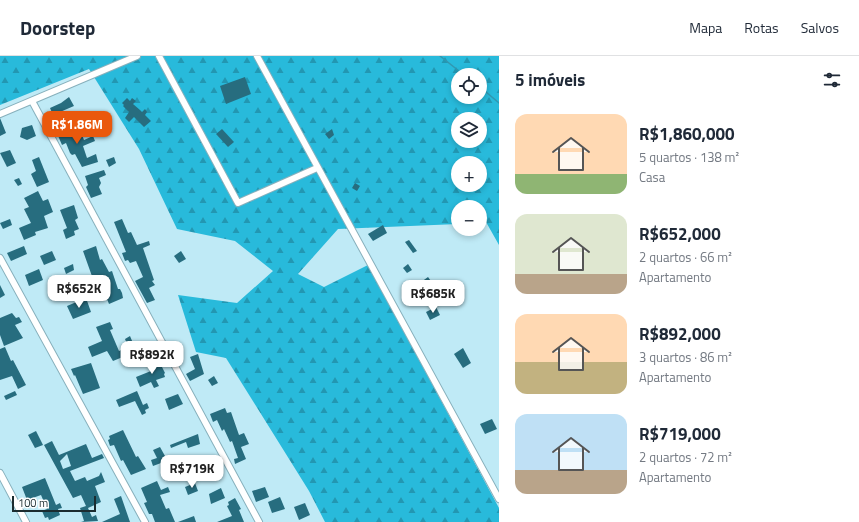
<!DOCTYPE html>
<html lang="pt">
<head>
<meta charset="utf-8">
<style>
  body { margin:0; font-family:"Titillium Web",sans-serif; background:#f6f6f7; color:#1f2937; height:100vh; display:flex; flex-direction:column; font-size:15px; white-space:nowrap }
  * { box-sizing:border-box; margin:0 }
  p { font-size:13px; color:#747a83 }
  .icon { flex:none; width:22px; height:22px; fill:none; stroke:currentColor; stroke-width:2; stroke-linecap:round; stroke-linejoin:round }
  .map { position:relative; flex:1; overflow:hidden }
  .sheet { display:flex; flex-direction:column; background:#fff; width:360px }
  .sheet>* { flex:none }
  .buttons { position:absolute; left:451px; top:12px; display:grid; gap:8px }
  .buttons a { display:grid; place-items:center; width:36px; height:36px; border-radius:50%; background:#fff; box-shadow:0 2px 6px #0003; font-size:20px }
  .scale { position:absolute; left:12px; bottom:10px; width:84px; box-sizing:border-box; padding-left:4px; border:2px solid #1b2c30; border-top:0; font-size:11px; line-height:14px; white-space:nowrap; color:#1b2c30; -webkit-text-stroke:3px #fff; paint-order:stroke }
  .price { position:absolute; translate:-50% -34px; padding:0 9px; border-radius:8px; background:#fff; color:#222; font-size:13px; line-height:26px; filter:drop-shadow(0 1px 2px #0008) }
  .price::after { content:''; position:absolute; left:50%; top:24px; width:12px; height:9px; margin-left:-6px; background:inherit; clip-path:polygon(0 0,100% 0,50% 100%) }
  .price.selected { background:#ea580c; color:#fff }
  ul { padding:0; list-style:none }
  li { display:flex; align-items:center; gap:12px; height:100px; padding:0 16px }
  li span { display:grid; place-items:center; flex:none; width:112px; height:80px; border-radius:12px; color:#555 }
  li>.icon { margin-inline-start:auto }
  span .icon { width:48px; height:48px; fill:#fffc; stroke-width:1 }
  li b { font-size:17px }
  h2 { display:flex; justify-content:space-between; align-items:center; height:48px; padding:0 16px; font-size:17px }
  header { display:flex; align-items:center; gap:24px; box-sizing:border-box; height:56px; padding:0 20px; background:#fff; border-bottom:1px solid #e0e1e3 }
  header strong { font-size:19px }
  nav { display:flex; gap:22px; margin-inline-start:auto; font-size:14px }
  main { display:flex; flex:1; min-height:0 }
  .map>svg:first-child { display:block }
  .forest { fill:url(#forest-firs); fill-rule:evenodd }
  .lines { fill:none; stroke-linecap:round; stroke-linejoin:round }
  .stream { stroke:#3198b1; stroke-width:1.5 }
  .building { fill:#276d7f; fill-rule:evenodd }
  .minor-casing { stroke:#87b0bc; stroke-width:8 }
  .minor { stroke:#fff; stroke-width:6 }
</style>
</head>
<body>
<header>
<strong>Doorstep</strong>
<nav><a>Mapa</a><a>Rotas</a><a>Salvos</a></nav>
</header>
<main>
<div class="map">
<svg width="499" height="466" viewBox="0 0 499 466">
  <defs>
    <pattern id="forest-firs" width="22" height="20" patternUnits="userSpaceOnUse"><rect width="22" height="20" fill="#28badb"/><path d="M5 1l3.5 6h-7zM16 11l3.5 6h-7z" fill="#2297b2"/></pattern>
  </defs>
  <rect width="100%" height="100%" fill="#bfeaf6"/>
  <!-- forest -->
  <path class="forest" d="M0,0H499V189L486,166H480V151H458V168L338,173L298,218L324,231L368,209L499,452V466H325L309,435L226,302L196,296L178,239L237,247L273,215L235,185L177,173L139,93L89,13L0,49ZM458,19H480V41H458ZM458,63H480V85H458ZM458,107H480V129H458Z"/>
  <g class="lines">
    <!-- stream -->
    <g class="stream">
      <polyline points="440,0 464,19"/>
      <polyline points="480,31 499,47"/>
    </g>
  </g>
  <!-- building -->
  <g class="building">
    <polygon points="245,21 251,38 226,48 220,30"/>
    <polygon points="69,41 74,50 53,59 50,52 61,47"/>
    <polygon points="127,42 130,45 132,42 136,45 133,48 140,54 142,56 145,53 147,56 145,59 151,65 144,71 134,61 129,66 125,62 129,56 123,50 124,49 122,47"/>
    <polygon points="94,59 97,65 86,70 84,65 88,64 87,62"/>
    <polygon points="0,62 6,77 0,80"/>
    <polygon points="32,69 36,80 27,84 20,81 22,72"/>
    <polygon points="71,69 74,76 80,74 84,84 93,80 95,85 83,90 87,102 96,98 98,106 82,111 75,98 72,99 70,97 66,87 62,89 56,75"/>
    <polygon points="222,73 234,86 228,91 216,78"/>
    <polygon points="332,73 334,79 329,83 325,78"/>
    <polygon points="10,94 16,107 7,111 0,97"/>
    <polygon points="39,101 49,126 37,131 31,118 36,115 32,104"/>
    <polygon points="114,101 116,107 109,111 106,104"/>
    <polygon points="104,114 106,119 99,122 101,127 99,131 102,138 91,142 86,131 88,129 85,120"/>
    <polygon points="19,122 22,128 18,130 14,124"/>
    <polygon points="355,127 360,130 357,135 352,132"/>
    <polygon points="38,135 43,145 48,143 53,156 44,160 48,172 35,176 36,179 24,184 19,172 31,167 24,153 29,151 24,142"/>
    <polygon points="74,149 78,162 75,164 79,173 74,175 75,179 66,183 63,174 67,172 60,154"/>
    <polygon points="10,163 12,169 3,173 0,167"/>
    <polygon points="122,163 128,177 131,176 137,189 149,185 150,189 143,192 154,224 152,225 155,229 149,232 155,244 147,247 135,225 143,221 136,205 130,207 128,204 125,205 122,197 126,196 114,166"/>
    <polygon points="383,169 387,177 373,185 368,178"/>
    <polygon points="409,184 417,195 413,197 405,186"/>
    <polygon points="24,190 27,198 11,205 7,197"/>
    <polygon points="96,190 100,204 102,203 109,216 112,215 118,233 120,233 122,237 123,242 109,248 101,228 92,232 89,224 93,223 83,195"/>
    <polygon points="52,195 56,204 44,209 40,200"/>
    <polygon points="181,195 186,203 179,207 174,200"/>
    <polygon points="73,208 74,214 66,218 64,212"/>
    <polygon points="408,208 412,214 407,217 403,212"/>
    <polygon points="39,213 43,224 29,230 25,219"/>
    <polygon points="63,220 68,232 63,234 58,222"/>
    <polygon points="428,221 436,232 424,240 417,229"/>
    <polygon points="0,229 5,239 0,242"/>
    <polygon points="86,242 91,256 73,263 67,250"/>
    <polygon points="436,251 440,259 430,264 426,256"/>
    <polygon points="12,257 16,262 19,261 22,266 15,269 23,282 4,290 0,279 0,262"/>
    <polygon points="110,266 113,273 110,274 119,295 128,291 125,283 130,280 135,292 133,293 135,296 113,305 107,295 92,301 88,291 102,285 96,271"/>
    <polygon points="5,291 11,305 13,304 26,329 18,333 12,320 0,324 0,293"/>
    <polygon points="463,292 471,307 463,312 454,298"/>
    <polygon points="198,298 204,318 190,325 186,318 195,313 190,301"/>
    <polygon points="157,301 165,317 164,318 165,321 156,324 159,330 154,332 151,326 140,331 136,321 156,313 152,303"/>
    <polygon points="91,307 100,332 83,338 75,319 74,320 71,313"/>
    <polygon points="214,320 218,327 212,330 208,324"/>
    <polygon points="15,335 17,339 6,344 4,340"/>
    <polygon points="137,335 143,349 147,347 149,352 145,354 146,357 142,359 135,345 119,351 116,344"/>
    <polygon points="178,338 183,348 169,354 165,343"/>
    <polygon points="225,352 227,357 231,356 239,379 244,377 249,388 241,391 246,403 235,408 234,403 238,402 232,385 230,386 224,373 222,375 217,364 213,366 210,358"/>
    <polygon points="492,363 497,373 485,378 480,368"/>
    <polygon points="123,374 136,401 138,400 146,413 131,419 123,404 121,405 114,389 110,390 108,384 110,383 109,380"/>
    <polygon points="36,375 43,389 35,392 28,379"/>
    <polygon points="198,378 200,388 188,392 186,386 171,392 170,389"/>
    <path d="M52,385L59,399L86,388L92,402L102,398L104,402L70,415L75,425L85,421L87,425L99,420L101,416L105,426L95,430L101,446L88,452L92,461L96,459L98,465L81,466L84,465L80,452L86,450L81,439L73,442L44,389ZM67,398L71,410L63,413L60,405Z"/>
    <polygon points="160,391 175,418 167,421 161,407 153,410 151,404 157,402 153,394"/>
    <polygon points="214,402 215,406 213,407 216,414 203,418 201,413 192,417 190,412"/>
    <polygon points="182,414 184,420 177,422 175,418"/>
    <polygon points="45,422 56,449 60,447 62,452 58,453 60,459 49,464 48,461 45,462 42,455 47,453 41,439 27,444 22,431"/>
    <polygon points="157,425 161,434 168,431 170,436 160,439 166,453 169,452 175,466 155,466 152,458 149,458 144,447 147,446 141,432"/>
    <polygon points="195,427 198,435 188,439 185,431"/>
    <polygon points="265,431 269,441 256,446 252,435"/>
    <polygon points="221,432 225,442 211,448 209,438"/>
    <polygon points="121,440 130,466 102,466 120,458 114,443"/>
    <polygon points="280,441 285,453 272,457 268,446"/>
    <polygon points="235,442 241,453 239,454 244,466 217,466 232,460 227,450 229,449 228,446"/>
    <polygon points="305,447 310,459 299,464 294,451"/>
    <polygon points="194,460 196,466 178,466"/>
  </g>
  <g class="lines">
    <!-- minor casing -->
    <g class="minor-casing">
      <g id="minor">
        <polyline points="159,0 238,147 317,112"/>
        <polyline points="257,0 499,443"/>
        <polyline points="32,45 259,466"/>
        <polyline points="0,58 137,0"/>
        <polyline points="0,202 145,466"/>
        <polyline points="0,417 26,466"/>
      </g>
    </g>
    <!-- minor -->
    <use href="#minor" class="minor"/>
  </g>
</svg>
<div class="buttons">
<a><svg class="icon" aria-label="locate" viewBox="0 0 24 24"><circle cx="12" cy="12" r="6"/><path d="M12 2v4M12 18v4M2 12h4M18 12h4"/></svg></a>
<a><svg class="icon" aria-label="layers" viewBox="0 0 24 24"><path d="M12 4l9 5-9 5-9-5zM3 14l9 5 9-5"/></svg></a>
<a>+</a>
<a>−</a>
</div>
<div class="scale">100 m</div>
<b class="price selected" style="left:77px;top:89px">R$1.86M</b>
<b class="price" style="left:79px;top:253px">R$652K</b>
<b class="price" style="left:433px;top:258px">R$685K</b>
<b class="price" style="left:152px;top:319px">R$892K</b>
<b class="price" style="left:192px;top:433px">R$719K</b>
</div>
<section class="sheet">
<h2>5 imóveis<svg class="icon" aria-label="filters" viewBox="0 0 24 24"><path d="M4 7h16M4 17h16"/><circle cx="9" cy="7" r="2"/><circle cx="15" cy="17" r="2"/></svg></h2>
<ul>
<li><span style="background:linear-gradient(#ffd9b3 75%,#8fb573 0)"><svg class="icon" aria-label="home" viewBox="0 0 24 24"><path d="M3 11l9-7 9 7M6 9v11h12V9"/></svg></span><div><b>R$1,860,000</b><p>5 quartos · 138 m²</p><p>Casa</p></div></li>
<li><span style="background:linear-gradient(#dfe7d0 75%,#b9a48a 0)"><svg class="icon" aria-label="home" viewBox="0 0 24 24"><path d="M3 11l9-7 9 7M6 9v11h12V9"/></svg></span><div><b>R$652,000</b><p>2 quartos · 66 m²</p><p>Apartamento</p></div></li>
<li><span style="background:linear-gradient(#ffd9b3 60%,#c2b280 0)"><svg class="icon" aria-label="home" viewBox="0 0 24 24"><path d="M3 11l9-7 9 7M6 9v11h12V9"/></svg></span><div><b>R$892,000</b><p>3 quartos · 86 m²</p><p>Apartamento</p></div></li>
<li><span style="background:linear-gradient(#bfe0f5 70%,#b9a48a 0)"><svg class="icon" aria-label="home" viewBox="0 0 24 24"><path d="M3 11l9-7 9 7M6 9v11h12V9"/></svg></span><div><b>R$719,000</b><p>2 quartos · 72 m²</p><p>Apartamento</p></div></li>
</ul>
</section>
</main>
</body>
</html>
